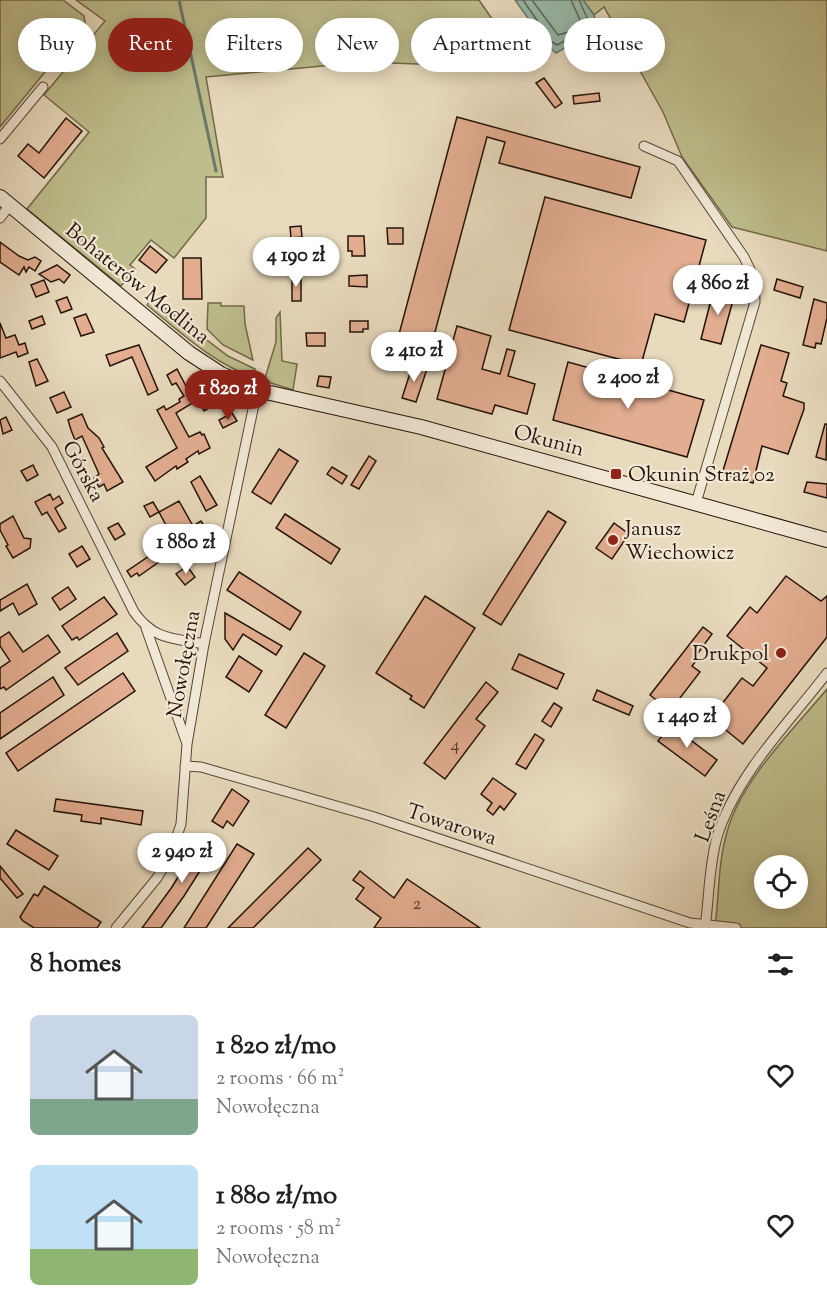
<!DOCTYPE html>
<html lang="en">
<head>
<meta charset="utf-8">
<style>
  body { margin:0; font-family:"Sorts Mill Goudy",serif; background:#f6f6f6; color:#202124; height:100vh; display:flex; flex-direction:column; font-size:22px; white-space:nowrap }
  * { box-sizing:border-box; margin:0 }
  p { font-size:20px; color:#757577 }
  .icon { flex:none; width:33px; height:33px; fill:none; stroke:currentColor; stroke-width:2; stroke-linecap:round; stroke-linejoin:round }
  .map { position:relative; height:928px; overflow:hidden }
  .sheet { display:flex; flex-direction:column; background:#fff; flex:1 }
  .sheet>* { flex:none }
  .guide { position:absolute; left:18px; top:18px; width:792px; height:54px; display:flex; gap:12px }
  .fabs { position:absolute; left:754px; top:855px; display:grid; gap:12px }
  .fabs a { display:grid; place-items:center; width:54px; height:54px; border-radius:50%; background:#fff; box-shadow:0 3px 15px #0003; font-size:30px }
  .price { position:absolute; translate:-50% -51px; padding:0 14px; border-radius:21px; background:#fff; color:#222; font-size:20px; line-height:39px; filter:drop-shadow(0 2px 3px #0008) }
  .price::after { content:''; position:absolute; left:50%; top:36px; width:18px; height:14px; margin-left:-9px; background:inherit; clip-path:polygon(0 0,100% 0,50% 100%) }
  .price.selected { background:#8f2418; color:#fff }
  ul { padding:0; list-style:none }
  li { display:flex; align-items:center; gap:18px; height:150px; padding:0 30px }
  li span { display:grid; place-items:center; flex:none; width:168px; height:120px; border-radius:9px; color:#555 }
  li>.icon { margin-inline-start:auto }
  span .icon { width:72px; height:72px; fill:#fffc; stroke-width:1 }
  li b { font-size:26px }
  h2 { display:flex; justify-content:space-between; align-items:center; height:72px; padding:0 30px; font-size:26px }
  .pill { padding:0 21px; border-radius:27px; background:#fff; box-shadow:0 3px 15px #0003; font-size:21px; line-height:54px }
  .pill.selected { background:#8f2418; color:#fff }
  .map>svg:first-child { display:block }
  .green { fill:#bebd8c; stroke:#72684a; stroke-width:1.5; fill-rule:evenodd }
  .water { fill:#98bbac; stroke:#6a786b; stroke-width:1.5 }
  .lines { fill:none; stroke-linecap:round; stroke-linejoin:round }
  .shore { stroke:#5e685a; stroke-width:1.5 }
  .stream { stroke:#6a786b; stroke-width:3 }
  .building { fill:#e2ad90; stroke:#251409; stroke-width:1.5 }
  .minor-casing { stroke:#564636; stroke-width:11 }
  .secondary-casing { stroke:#251409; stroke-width:16 }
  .minor { stroke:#f0e7d4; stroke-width:9 }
  .secondary { stroke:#f0e7d4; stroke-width:14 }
  .poi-dot { fill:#8f2418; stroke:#f0e7d4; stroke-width:2 }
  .labels { text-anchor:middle; stroke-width:4.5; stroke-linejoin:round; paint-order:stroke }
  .number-label { font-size:18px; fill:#543a2b }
  .street-label { font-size:21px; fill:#251409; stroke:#f0e7d4 }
  .poi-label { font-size:21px; fill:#251409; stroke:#f0e7d4; text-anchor:start }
</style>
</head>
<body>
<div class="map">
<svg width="827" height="928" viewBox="0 0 827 928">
  <rect width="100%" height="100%" fill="#e8dabd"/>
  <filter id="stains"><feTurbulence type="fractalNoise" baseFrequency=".00333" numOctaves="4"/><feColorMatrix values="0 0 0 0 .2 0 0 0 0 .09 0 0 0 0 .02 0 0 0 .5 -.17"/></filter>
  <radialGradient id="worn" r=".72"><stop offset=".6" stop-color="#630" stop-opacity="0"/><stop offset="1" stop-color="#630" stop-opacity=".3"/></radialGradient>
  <!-- green -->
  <g class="green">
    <polygon points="0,0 63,0 84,16 85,23 0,127"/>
    <polygon points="76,0 479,0 526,68 364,62 206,77 223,177 206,177 206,218 174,258 151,240 130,265 135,269 121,286 27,209 89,132 44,95 105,21"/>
    <polygon points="583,0 827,0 827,251 732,227 682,157 663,112 604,7 594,15"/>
    <path d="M152,298L228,356L255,369V378C213,363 181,333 147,305Z"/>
    <polygon points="208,303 221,303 221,306 244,306 245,324 253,360 223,345 207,329"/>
    <polygon points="280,312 282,361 297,364 293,390 271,383 265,378 276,342 276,318"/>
    <path d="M827,689V928H715C719,897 718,862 727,832C741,780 793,730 827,689ZM765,866H798V898H765Z"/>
  </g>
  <!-- water -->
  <polygon class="water" points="515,0 583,0 594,15 596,23 586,32 589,42 578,49 570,45 556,53 548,46"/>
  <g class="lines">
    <!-- shore -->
    <g class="shore">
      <polyline points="523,0 552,42 557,45 568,39 579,40 581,30 589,22 579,0"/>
      <polyline points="532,0 558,35 572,31 580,20 571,0"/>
    </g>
    <!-- stream -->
    <polyline class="stream" points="179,0 216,171"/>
  </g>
  <!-- building -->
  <g class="building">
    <polygon points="590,47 599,59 588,69 578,57"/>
    <polygon points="544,78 562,103 555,108 536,83"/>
    <polygon points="599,93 600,101 574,104 573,96"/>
    <polygon points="457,117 640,167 631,198 499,163 505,142 487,137 431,347 398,338"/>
    <polygon points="66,118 82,131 44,178 18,156 28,144 39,153"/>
    <polygon points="545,197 706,240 684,322 655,314 641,365 509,330"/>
    <polygon points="301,226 302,237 291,238 290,227"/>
    <polygon points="387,228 403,228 403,244 388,244"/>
    <polygon points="348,236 364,236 365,256 352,256 352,251 348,251"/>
    <polygon points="0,242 19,256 28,260 35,257 41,261 35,271 29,267 26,272 24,267 19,275 0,262"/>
    <polygon points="150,246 167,260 156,273 139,260"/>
    <polygon points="183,258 201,258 202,299 183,299"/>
    <polygon points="57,265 70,275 64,283 59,279 51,282 39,274"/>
    <polygon points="367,275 367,287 349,286 349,276"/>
    <rect x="292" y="276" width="9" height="25"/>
    <polygon points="777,279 803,287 800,298 774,290"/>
    <polygon points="44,280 49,292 36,297 31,285"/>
    <polygon points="714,288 735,293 721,344 701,339"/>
    <polygon points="67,297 72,309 61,313 56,301"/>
    <polygon points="814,299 827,303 827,318 821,344 816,343 815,348 803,345"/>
    <polygon points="86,314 94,332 81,336 74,318"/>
    <polygon points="42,316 45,324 32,329 29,321"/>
    <polygon points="350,321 368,321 368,329 363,329 363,332 350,332"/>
    <polygon points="0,323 6,338 15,335 19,345 25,343 28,353 18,357 16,352 0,358"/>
    <polygon points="457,326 491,336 482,369 500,374 507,349 515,351 508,376 535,384 527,414 495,405 492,414 437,399"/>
    <polygon points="306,333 325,333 325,346 307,346"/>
    <polygon points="139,345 158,390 148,395 132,357 110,366 106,355"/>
    <polygon points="761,345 789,353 781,381 787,383 783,396 804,403 804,409 788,454 762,446 753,483 722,474"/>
    <polygon points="37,359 48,381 36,386 29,362"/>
    <polygon points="568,362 704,400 687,457 553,420"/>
    <polygon points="413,364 427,369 416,402 402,398"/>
    <polygon points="177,369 187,388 191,386 199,399 176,413 189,437 200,432 202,435 204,434 210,448 199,454 198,451 186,459 188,462 177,469 176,466 155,481 146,467 177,448 157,410 164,406 166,410 180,402 179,399 184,396 176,383 172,385 167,375"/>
    <polygon points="319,376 331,377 329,388 317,386"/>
    <polygon points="64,392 71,407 57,413 50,398"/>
    <polygon points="211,394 216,404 204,411 199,401"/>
    <polygon points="232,413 237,421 223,428 219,420"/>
    <polygon points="82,414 88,428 99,438 104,447 102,448 123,482 107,491 104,484 99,487 94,478 99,474 82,436 75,440 71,430 68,420"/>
    <polygon points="6,417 12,430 3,434 0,420"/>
    <polygon points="825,424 827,424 826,460 816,457"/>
    <polygon points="279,449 298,461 271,504 252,492"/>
    <polygon points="369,456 376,461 359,489 351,485"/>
    <polygon points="33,465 38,475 27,481 21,471"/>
    <polygon points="332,467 347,476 342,484 327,474"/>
    <polygon points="200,476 217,505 206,511 191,482"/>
    <polygon points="807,482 827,484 827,498 804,492"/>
    <polygon points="50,494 53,500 59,496 63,503 55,508 66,528 59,532 47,512 42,515 35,502"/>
    <polygon points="179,501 193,526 201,521 210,535 201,541 196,532 176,544 159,512"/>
    <polygon points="153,502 159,512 150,517 144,506"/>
    <polygon points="548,511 566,522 501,625 483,614"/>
    <polygon points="285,514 340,549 331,564 276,528"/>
    <polygon points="13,516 24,538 31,539 30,548 13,558 6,546 8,545 0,530 0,524"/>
    <polygon points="118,523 125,534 115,540 108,528"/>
    <polygon points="614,523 629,534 612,559 596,548"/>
    <polygon points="170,542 176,550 139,576 137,573 131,577 127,571"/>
    <polygon points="82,546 90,559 77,567 69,554"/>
    <polygon points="187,566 195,577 185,585 176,574"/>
    <polygon points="239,572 301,612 290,630 227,590"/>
    <polygon points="786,576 821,601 827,596 827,637 743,744 711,718 742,678 753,686 767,668 727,636 750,607 757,613"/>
    <polygon points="27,584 37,604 19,615 13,603 0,611 0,600"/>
    <polygon points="68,587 76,599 60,610 52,598"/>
    <polygon points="425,596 475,628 424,708 410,699 412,696 376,673"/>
    <polygon points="104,597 117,614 79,640 77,637 72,640 62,626"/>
    <polygon points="225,613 282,646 276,655 243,634 233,650 225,639"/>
    <polygon points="703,627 712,634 693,660 695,662 692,666 700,672 670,711 650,695"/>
    <polygon points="9,632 23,652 48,635 60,652 6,690 4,687 0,689 0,668 10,661 0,646 0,638"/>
    <polygon points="117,633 128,651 78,685 65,668"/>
    <polygon points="304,653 325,666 286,728 265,715"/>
    <polygon points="519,654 564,674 557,689 512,669"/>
    <polygon points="239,656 262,671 249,692 226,677"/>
    <polygon points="123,673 135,691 18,771 6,753"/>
    <polygon points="53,677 64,695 0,739 0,713"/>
    <polygon points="486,682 498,692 476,719 485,726 445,779 424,763"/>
    <polygon points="597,690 633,706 629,715 593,700"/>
    <polygon points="554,703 562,708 551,727 542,721"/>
    <polygon points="674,720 684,727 680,732 717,760 705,776 658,741"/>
    <polygon points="535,734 544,740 526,769 516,764"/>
    <polygon points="493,778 516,794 504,810 500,806 493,815 487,810 492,803 481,794"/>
    <polygon points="232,789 249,801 233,826 227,821 223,828 212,821"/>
    <polygon points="56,799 143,811 141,825 101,818 101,824 81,821 82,815 54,811"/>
    <polygon points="16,830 58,856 49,870 7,844"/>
    <polygon points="203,836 217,844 184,896 161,928 142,928 172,887"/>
    <polygon points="237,844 254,854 206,928 184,928"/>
    <polygon points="308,848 321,860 253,928 228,928"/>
    <polygon points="0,866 23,894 17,898 0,878"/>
    <polygon points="360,871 394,898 407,879 480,928 374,928 381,918 356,899 364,888 353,880"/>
    <polygon points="44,886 101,922 97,928 34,928 23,921 20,917 34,894 38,896"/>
  </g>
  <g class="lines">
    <!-- minor casing -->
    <g class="minor-casing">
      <g id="minor">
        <polyline points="0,139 43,87"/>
        <polyline points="644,146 678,161 744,257 754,278 755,302 696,503"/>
        <polyline points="0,218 10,205"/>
        <path d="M0,381L52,447L134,612C154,640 172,638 204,644"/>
        <polyline points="146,628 186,741"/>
        <polyline points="185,766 201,767 371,816 690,923 736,928"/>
        <polyline points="116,928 157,878 170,856 181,824 187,744 204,644 257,390"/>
        <path d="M705,928C709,899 709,865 717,837C736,775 788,724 827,673"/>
      </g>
    </g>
    <!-- secondary casing -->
    <g class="secondary-casing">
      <polyline id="secondary" points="0,197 189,353 221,374 257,390 421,427 827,540"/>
    </g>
    <!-- minor -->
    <use href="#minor" class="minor"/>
    <!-- secondary -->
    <use href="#secondary" class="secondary"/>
  </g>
  <!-- markers -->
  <g class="poi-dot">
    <rect x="610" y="468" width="12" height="12" rx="3"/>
    <circle cx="613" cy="540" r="6"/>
    <circle cx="781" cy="653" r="6"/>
  </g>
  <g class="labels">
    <!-- number labels -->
    <g class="number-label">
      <text x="455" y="750">4</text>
      <text x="417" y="909">2</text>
    </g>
    <!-- street labels -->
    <g class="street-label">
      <text transform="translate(138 283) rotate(39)" y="7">Bohaterów Modlina</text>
      <text transform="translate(549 440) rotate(15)" y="7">Okunin</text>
      <text transform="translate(84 471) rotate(62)" y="7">Górska</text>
      <text transform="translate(183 664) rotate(-80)" y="7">Nowołęczna</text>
      <text transform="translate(710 816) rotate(-70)" y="7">Leśna</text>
      <text transform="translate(452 824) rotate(18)" y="7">Towarowa</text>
    </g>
    <!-- poi labels -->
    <g class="poi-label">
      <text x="628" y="481">Okunin Straż 02</text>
      <text x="625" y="535">Janusz<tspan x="625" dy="24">Wiechowicz</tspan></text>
      <text x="769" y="660" text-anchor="end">Drukpol</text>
    </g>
  </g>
  <rect width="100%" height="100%" filter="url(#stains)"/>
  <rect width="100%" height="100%" fill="url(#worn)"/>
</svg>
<div class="fabs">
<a><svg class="icon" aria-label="locate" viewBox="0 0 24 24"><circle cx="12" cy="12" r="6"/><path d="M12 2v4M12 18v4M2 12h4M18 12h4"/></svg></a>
</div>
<b class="price" style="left:296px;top:288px">4 190 zł</b>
<b class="price" style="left:718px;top:316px">4 860 zł</b>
<b class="price" style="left:414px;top:383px">2 410 zł</b>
<b class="price" style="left:628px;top:410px">2 400 zł</b>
<b class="price selected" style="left:228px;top:421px">1 820 zł</b>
<b class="price" style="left:186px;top:575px">1 880 zł</b>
<b class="price" style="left:687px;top:749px">1 440 zł</b>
<b class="price" style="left:182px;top:884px">2 940 zł</b>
<div class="guide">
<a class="pill">Buy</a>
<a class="pill selected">Rent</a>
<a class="pill">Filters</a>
<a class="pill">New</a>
<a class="pill">Apartment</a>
<a class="pill">House</a>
</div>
</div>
<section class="sheet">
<h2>8 homes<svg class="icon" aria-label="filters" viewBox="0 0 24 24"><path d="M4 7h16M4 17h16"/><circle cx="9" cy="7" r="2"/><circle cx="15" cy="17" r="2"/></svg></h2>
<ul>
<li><span style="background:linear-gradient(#c9d6e8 70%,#7fa58c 0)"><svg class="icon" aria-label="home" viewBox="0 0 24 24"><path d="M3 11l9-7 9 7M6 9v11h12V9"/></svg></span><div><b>1 820 zł/mo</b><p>2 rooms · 66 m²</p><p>Nowołęczna</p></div><svg class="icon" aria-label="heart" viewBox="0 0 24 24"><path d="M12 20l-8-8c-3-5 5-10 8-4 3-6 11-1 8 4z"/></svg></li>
<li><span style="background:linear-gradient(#bfe0f5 70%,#8fb573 0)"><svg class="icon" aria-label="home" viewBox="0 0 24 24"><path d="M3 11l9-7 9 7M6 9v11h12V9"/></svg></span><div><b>1 880 zł/mo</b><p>2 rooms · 58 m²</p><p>Nowołęczna</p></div><svg class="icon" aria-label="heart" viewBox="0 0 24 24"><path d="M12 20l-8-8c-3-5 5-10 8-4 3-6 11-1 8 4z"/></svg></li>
</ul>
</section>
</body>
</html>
